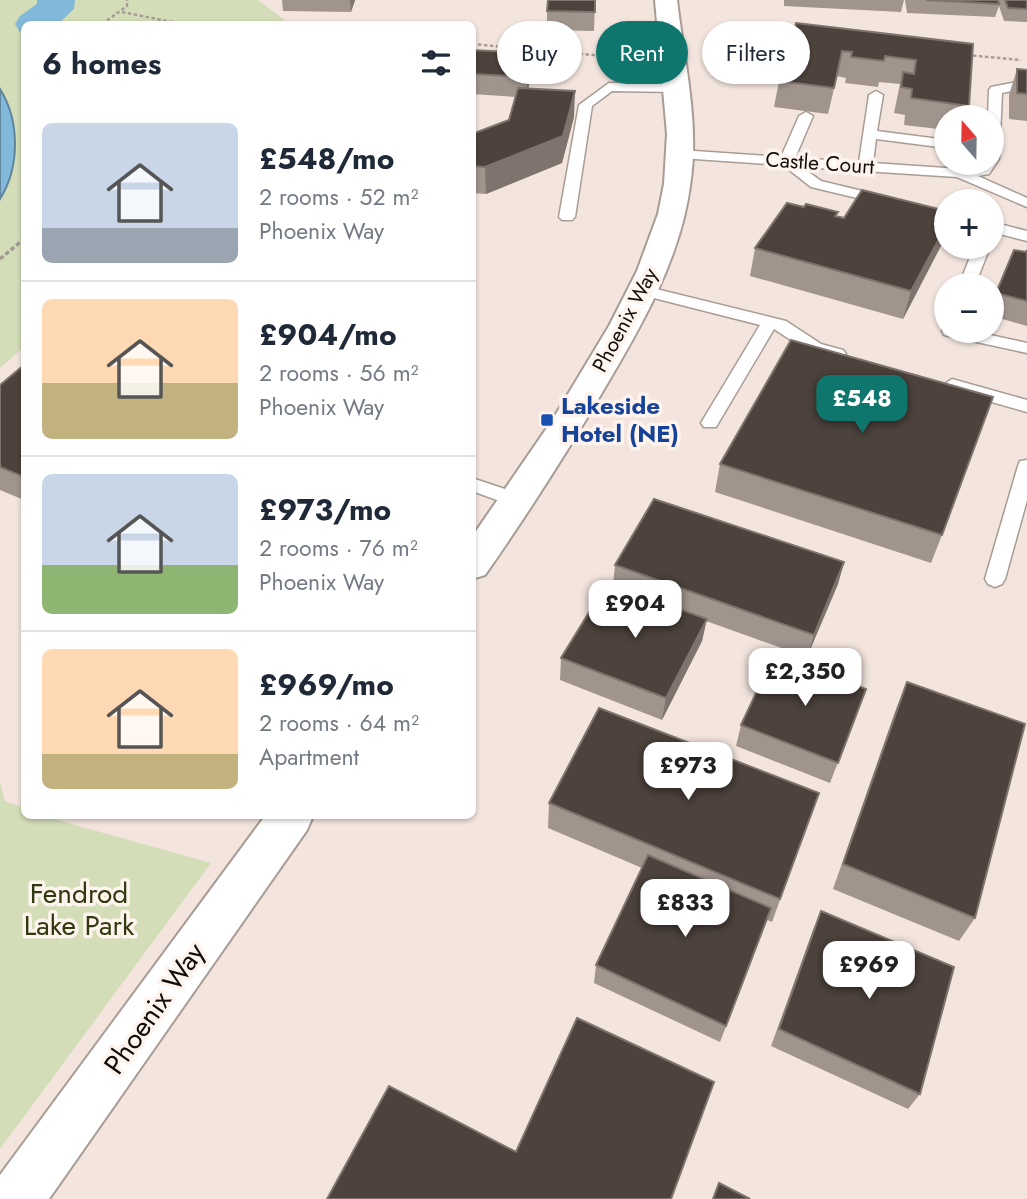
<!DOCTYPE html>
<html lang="en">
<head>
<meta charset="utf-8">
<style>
  body { margin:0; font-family:Jost,sans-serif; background:#f2f2f3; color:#1f2937; height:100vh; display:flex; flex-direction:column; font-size:26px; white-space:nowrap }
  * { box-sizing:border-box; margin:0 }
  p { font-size:23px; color:#747a83 }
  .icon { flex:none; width:38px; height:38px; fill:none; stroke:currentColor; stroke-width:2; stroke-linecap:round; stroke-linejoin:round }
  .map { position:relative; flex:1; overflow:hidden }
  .side { position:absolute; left:21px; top:21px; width:455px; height:798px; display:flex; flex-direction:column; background:#fff; border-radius:10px; box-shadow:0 2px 5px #0004 }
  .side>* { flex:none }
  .guide { position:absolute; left:497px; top:21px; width:424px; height:63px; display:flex; gap:14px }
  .needle { width:46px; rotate:340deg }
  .controls { position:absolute; left:934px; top:105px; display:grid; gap:14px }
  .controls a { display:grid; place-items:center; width:70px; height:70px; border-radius:50%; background:#fff; box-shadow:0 2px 5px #0004; font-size:35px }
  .price { position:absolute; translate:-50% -60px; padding:0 16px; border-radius:14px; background:#fff; color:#222; font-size:23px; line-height:46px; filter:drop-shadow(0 2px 4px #0008) }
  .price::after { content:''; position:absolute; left:50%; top:42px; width:21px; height:16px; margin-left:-10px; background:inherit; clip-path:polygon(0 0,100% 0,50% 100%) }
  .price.selected { background:#0f766e; color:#fff }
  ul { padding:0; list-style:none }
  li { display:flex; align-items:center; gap:21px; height:175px; padding:0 21px }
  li+li { border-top:2px solid #e0e1e3 }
  li span { display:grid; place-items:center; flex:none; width:196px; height:140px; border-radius:10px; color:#555 }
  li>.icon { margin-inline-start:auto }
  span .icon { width:84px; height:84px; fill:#fffc; stroke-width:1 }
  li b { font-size:30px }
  h2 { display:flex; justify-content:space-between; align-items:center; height:84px; padding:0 21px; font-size:30px }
  .pill { padding:0 24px; border-radius:32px; background:#fff; box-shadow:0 2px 5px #0004; font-size:24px; line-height:63px }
  .pill.selected { background:#0f766e; color:#fff }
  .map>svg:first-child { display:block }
  .green { fill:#d3ddb8 }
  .water { fill:#82b9da; stroke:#60859c; stroke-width:2 }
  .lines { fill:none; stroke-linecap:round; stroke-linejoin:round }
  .river { fill:#82b9da; fill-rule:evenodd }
  .lane-casing { stroke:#a89c94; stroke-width:3 }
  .secondary-casing { stroke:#a89c94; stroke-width:4 }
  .path-far1 { stroke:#a69b96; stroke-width:2.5; stroke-dasharray:3.5 2.5; stroke-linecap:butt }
  .path { stroke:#a69b96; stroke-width:3.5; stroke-dasharray:4.5 2.5; stroke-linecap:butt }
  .lane { fill:#fff; fill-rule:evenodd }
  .secondary { fill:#fff; fill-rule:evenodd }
  .wall { fill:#a0948d }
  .shaded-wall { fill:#7f736d }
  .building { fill:#4d423c; stroke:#7f736d; stroke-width:2 }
  .transit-dot { fill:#1a4fb4; stroke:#fef3ed; stroke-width:2.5 }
  .labels { text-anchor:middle; stroke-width:7; stroke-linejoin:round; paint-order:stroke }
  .far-street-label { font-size:21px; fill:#110d0b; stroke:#fef3ed }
  .transit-label { font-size:24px; font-weight:bold; fill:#164399; stroke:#fef3ed; text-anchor:start }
  .near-park-label { font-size:28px; fill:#313910; stroke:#fef3ed }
  .near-street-label { font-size:28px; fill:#110d0b; stroke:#fef3ed }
</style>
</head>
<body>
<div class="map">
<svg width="1027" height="1199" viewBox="0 0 1027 1199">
  <rect width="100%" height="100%" fill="#f3e5de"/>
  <!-- green -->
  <g class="green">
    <polygon points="0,0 258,0 290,24 24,24 24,347 0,368"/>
    <polygon points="0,782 5,801 24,808 24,816 43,816 211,863 0,1149"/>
  </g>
  <!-- water -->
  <path class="water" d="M0,89C20,121 20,167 0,199Z"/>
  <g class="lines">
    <!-- river -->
    <polygon class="river" points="37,0 75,0 74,9 58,24 24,24 24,33 20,32 15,24 20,16 37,4"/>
    <!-- lane casing -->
    <g class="lane-casing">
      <g id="lane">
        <polygon points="1027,80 1027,88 1002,93 999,159 989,174 978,176 1027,198 1027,207 957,177 802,167 821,181 891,198 893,201 891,204 886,205 811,187 783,165 680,158 673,154 680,150 781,157 799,116 806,112 813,116 795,158 859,162 869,95 876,91 883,95 877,131 947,140 947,148 876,139 873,163 960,169 980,167 983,163 992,163 992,117 988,117 989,90 991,87"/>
        <polygon points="609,83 677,84 684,88 677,92 612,91 592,106 575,217 572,220 562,220 559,217 579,105"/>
        <polygon points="992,222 1027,231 1027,241 992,232"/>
        <polygon points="974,247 990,247 975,285 959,285"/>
        <polygon points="644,286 786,321 821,344 843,350 846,354 837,359 809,352 774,329 716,427 704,427 701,423 760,325 638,294 636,291 638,288"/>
        <polygon points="944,327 947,327 947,331 972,331 1027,343 1027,353 944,335 942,331"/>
        <polygon points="952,379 1027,400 1027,412 946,389 943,385"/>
        <polygon points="1027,460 1027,500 1005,579 1002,584 995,587 988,584 985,579 1018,466 1020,461"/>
        <polygon points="472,478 526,496 529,501 526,506 519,508 472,491"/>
      </g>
    </g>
    <!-- secondary casing -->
    <g class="secondary-casing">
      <g id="secondary">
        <path d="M655,0H677C684,61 700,124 690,186C680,260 641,327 603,391C566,454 527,515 485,575L472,579V537L553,419L609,326L637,271L658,214L664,184L667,134Z"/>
        <polygon points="265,816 313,816 307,830 49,1199 0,1199 0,1175"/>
      </g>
    </g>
    <!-- path-far1 -->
    <g class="path-far1">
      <polyline points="122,12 182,24"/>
      <polyline points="102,24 127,6 127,0"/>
      <polyline points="472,44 604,56 624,62"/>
      <polyline points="967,55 1021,60"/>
      <polyline points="705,65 736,61 767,40 795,39"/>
    </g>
    <!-- path -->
    <polyline class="path" points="0,259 24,239"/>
    <!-- lane -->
    <use href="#lane" class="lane"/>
    <!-- secondary -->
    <use href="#secondary" class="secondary"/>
  </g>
  <!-- wall -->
  <g class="wall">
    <polygon points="282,0 355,0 351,12 283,11"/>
    <polygon points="595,0 594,31 547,30 547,11"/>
    <polygon points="784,0 904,0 901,12 784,6"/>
    <polygon points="905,0 1027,0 1027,22 1004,21 999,6 995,17 907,13"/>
    <polygon points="796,23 973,44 969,106 965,117 947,117 947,130 904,125 905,115 894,113 900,84 879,82 878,87 845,83 846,78 837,76 828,114 774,107 779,81"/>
    <polygon points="472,50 531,53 531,73 528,88 574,117 562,163 486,194 472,193 472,134 509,120 516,97 472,94"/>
    <polygon points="1017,69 1027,70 1027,121 1009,119 1009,95"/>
    <polygon points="804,207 837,216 944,240 903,319 750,276 755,248"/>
    <polygon points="1027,250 1027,326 992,316 992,303 996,293"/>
    <polygon points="24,365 24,500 0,490 0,385"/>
    <polygon points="720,464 942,535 931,563 715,492"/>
    <polygon points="844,562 838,584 807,657 706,621 702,641 662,720 560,680 561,658 613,585 615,565"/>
    <polygon points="907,682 975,918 959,941 833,889 896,709"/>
    <polygon points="866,689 830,783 736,746 741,725"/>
    <polygon points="819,793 772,922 767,920 720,1042 594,983 596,965 642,868 548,828 549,803"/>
    <polygon points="821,911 920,1094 908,1109 771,1046 813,930"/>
  </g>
  <!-- shaded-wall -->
  <g class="shaded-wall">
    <polygon points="350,0 355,0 351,12"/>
    <polygon points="531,53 531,73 527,97 527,77"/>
    <polygon points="575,91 574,117 562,163 486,194 485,167"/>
    <polygon points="947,224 947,232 944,240 903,319 911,291"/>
    <polygon points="844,562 838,584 807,657 814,635"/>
    <polygon points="707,619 702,641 662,720 666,698"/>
  </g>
  <!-- building -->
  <g class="building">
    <polygon points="548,0 595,0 595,12 547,11"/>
    <polygon points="926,0 998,0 999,4"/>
    <polygon points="1005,0 1027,0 1027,9 1008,8"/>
    <polygon points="796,23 973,44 969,106 911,98 912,89 901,87 903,72 914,74 916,60 885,56 884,61 851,57 852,52 842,51 834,88 779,81"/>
    <polygon points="472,50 531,53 527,77 472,74"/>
    <polygon points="1017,69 1027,70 1027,94 1017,93"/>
    <polygon points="518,88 575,91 563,136 485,167 472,166 472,134 509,120"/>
    <polygon points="862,190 947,211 947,224 911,291 755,248 787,203 804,207 806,204 838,212 835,216 844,218"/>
    <polygon points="1014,250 1026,252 1027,250 1027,301 996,293"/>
    <polygon points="791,340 993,397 942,535 720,464"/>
    <polygon points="24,365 24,477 0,467 0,385"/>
    <polygon points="654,499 844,562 814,635 615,565"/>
    <polygon points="607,583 707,619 666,698 561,658"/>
    <polygon points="774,655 866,689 838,763 741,725"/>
    <polygon points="907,682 1025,724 975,918 843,864"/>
    <polygon points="599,708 819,793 780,899 549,803"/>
    <polygon points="648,855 771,908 726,1026 596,965"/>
    <polygon points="821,911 954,967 920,1094 779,1029"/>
    <polygon points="577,1018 714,1082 671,1199 327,1199 389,1086 516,1152"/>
    <polygon points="719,1183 750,1199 713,1199"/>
  </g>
  <!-- markers -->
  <rect class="transit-dot" x="540" y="413" width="14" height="14" rx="3.5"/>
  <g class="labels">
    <!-- far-street labels -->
    <g class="far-street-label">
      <text transform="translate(820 163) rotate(4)" y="7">Castle Court</text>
      <text transform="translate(625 320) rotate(-62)" y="7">Phoenix Way</text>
    </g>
    <!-- transit labels -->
    <g class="transit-label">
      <text x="561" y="414">Lakeside<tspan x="561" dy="28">Hotel (NE)</tspan></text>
    </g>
    <!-- near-park labels -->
    <g class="near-park-label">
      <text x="79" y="903">Fendrod<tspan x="79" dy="32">Lake Park</tspan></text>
    </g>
    <!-- near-street labels -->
    <g class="near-street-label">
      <text transform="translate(154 1008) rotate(-55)" y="10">Phoenix Way</text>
    </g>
  </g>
</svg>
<div class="controls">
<a><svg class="needle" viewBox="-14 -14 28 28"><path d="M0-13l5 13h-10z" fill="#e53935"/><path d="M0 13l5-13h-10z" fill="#747a83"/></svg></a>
<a>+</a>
<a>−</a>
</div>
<b class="price selected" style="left:862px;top:435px">£548</b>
<b class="price" style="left:635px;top:640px">£904</b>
<b class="price" style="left:805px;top:708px">£2,350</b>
<b class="price" style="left:688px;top:802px">£973</b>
<b class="price" style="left:685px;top:939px">£833</b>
<b class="price" style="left:869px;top:1001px">£969</b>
<div class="guide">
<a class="pill">Buy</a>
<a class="pill selected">Rent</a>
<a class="pill">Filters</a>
</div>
<section class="side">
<h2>6 homes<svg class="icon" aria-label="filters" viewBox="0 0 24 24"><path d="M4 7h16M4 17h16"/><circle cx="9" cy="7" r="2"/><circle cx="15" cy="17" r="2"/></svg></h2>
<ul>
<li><span style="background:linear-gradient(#c9d6e8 75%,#9aa5b1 0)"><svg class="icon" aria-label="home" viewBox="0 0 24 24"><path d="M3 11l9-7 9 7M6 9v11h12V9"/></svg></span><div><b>£548/mo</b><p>2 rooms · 52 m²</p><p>Phoenix Way</p></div></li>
<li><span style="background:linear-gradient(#ffd9b3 60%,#c2b280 0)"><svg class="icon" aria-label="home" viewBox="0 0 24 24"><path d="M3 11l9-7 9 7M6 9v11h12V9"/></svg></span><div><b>£904/mo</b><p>2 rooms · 56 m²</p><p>Phoenix Way</p></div></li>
<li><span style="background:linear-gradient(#c9d6e8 65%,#8fb573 0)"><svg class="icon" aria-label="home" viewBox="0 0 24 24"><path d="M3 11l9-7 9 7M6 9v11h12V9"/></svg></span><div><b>£973/mo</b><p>2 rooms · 76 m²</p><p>Phoenix Way</p></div></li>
<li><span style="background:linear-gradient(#ffd9b3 75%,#c2b280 0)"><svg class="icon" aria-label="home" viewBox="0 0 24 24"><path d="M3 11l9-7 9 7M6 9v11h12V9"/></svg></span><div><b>£969/mo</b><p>2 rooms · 64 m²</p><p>Apartment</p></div></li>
</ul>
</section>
</div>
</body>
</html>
